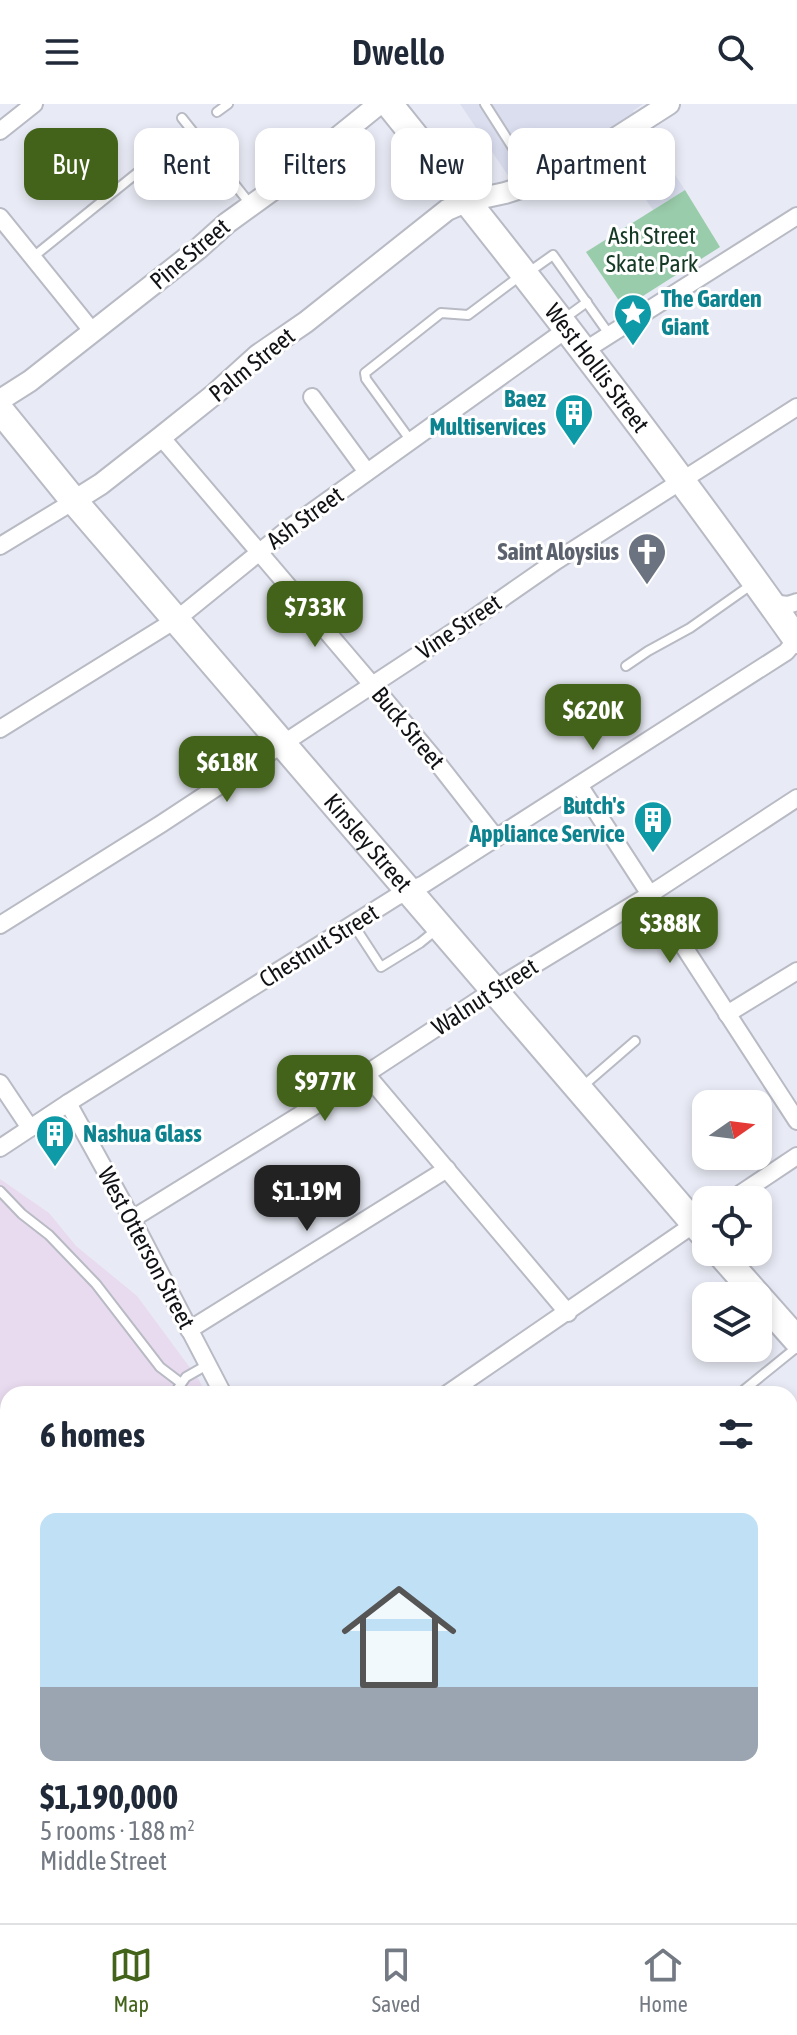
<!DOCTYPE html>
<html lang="en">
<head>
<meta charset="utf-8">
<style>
  body { margin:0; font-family:"Asap Condensed",sans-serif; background:#f2f2f3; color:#1f2937; height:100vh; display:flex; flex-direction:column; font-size:30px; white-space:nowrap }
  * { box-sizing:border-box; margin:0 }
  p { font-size:26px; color:#747a83 }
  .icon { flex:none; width:44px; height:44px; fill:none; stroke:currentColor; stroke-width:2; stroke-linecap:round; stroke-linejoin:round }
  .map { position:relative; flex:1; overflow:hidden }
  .panel { position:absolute; left:0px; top:1282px; width:798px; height:538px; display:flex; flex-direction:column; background:#fff; border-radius:24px 24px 0 0; box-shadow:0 4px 12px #0003 }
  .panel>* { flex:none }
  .top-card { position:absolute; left:24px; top:24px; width:750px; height:72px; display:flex; gap:16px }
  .needle { width:52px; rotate:76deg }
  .controls { position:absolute; left:692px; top:986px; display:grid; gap:16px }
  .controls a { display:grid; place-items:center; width:80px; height:80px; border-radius:16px; background:#fff; box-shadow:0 4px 12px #0003; font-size:40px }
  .price { position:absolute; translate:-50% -68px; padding:0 18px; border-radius:16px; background:#426319; color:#fff; font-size:26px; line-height:52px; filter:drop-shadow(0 2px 4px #0008) }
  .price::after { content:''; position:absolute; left:50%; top:48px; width:24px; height:18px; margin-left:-12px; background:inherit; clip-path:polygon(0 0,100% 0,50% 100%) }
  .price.current { background:#222; color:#fff }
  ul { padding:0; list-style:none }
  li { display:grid; align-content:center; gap:16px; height:424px; padding:0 40px }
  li+li { border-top:2px solid #e0e1e3 }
  li span { display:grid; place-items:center; height:248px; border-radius:16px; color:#555 }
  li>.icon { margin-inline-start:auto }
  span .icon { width:144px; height:144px; fill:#fffc; stroke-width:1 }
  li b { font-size:34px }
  h2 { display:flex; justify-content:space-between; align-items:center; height:96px; padding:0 40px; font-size:34px }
  .chip { padding:0 28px; border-radius:16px; background:#fff; box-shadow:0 4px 12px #0003; font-size:28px; line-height:72px }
  .chip.current { background:#426319; color:#fff }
  header { display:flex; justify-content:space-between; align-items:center; height:104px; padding:0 40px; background:#fff; font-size:36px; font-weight:600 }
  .dock { display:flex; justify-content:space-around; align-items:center; height:112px; border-top:2px solid #e0e1e3; background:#fff; font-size:22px; color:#747a83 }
  .dock a { display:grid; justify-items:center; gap:4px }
  .dock .current { color:#426319 }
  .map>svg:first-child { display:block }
  .built { fill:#dadeef }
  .education { fill:#e9dbef }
  .green { fill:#9ca }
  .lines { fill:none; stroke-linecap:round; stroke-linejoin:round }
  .service-casing { stroke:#b8bac4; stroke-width:12 }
  .minor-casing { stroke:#b8bac4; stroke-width:20 }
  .tertiary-casing { stroke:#b8bac4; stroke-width:24 }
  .secondary-casing { stroke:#b8bac4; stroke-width:26 }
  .primary-casing { stroke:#b8bac4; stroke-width:30 }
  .service { stroke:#fff; stroke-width:8 }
  .minor { stroke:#fff; stroke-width:16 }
  .tertiary { stroke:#fff; stroke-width:20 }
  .secondary { stroke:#fff; stroke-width:22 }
  .primary { stroke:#fff; stroke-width:26 }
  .labels { text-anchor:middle; stroke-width:6; stroke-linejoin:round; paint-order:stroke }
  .park-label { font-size:24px; fill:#143924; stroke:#fff }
  .street-label { font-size:24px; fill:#111215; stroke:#fff }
  .culture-label { font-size:24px; font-weight:bold; fill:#0d838f; stroke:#fff; text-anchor:start }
  .worship-label { font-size:24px; font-weight:bold; fill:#5b616d; stroke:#fff; text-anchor:end }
</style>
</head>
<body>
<header><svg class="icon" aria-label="menu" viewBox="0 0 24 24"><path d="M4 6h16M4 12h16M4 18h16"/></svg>Dwello<svg class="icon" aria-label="search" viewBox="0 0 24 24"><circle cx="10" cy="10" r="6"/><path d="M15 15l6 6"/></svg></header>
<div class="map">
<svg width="797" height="1819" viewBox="0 0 797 1819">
  <rect width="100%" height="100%" fill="#e8eaf5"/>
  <!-- built -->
  <g class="built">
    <polygon points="460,0 643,0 633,7 685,86 653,106 599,28 538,67 509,73"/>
    <polygon points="797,1423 797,1685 790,1689 790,1428"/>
    <polygon points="189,1812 427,1812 429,1816 425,1819 178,1819"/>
  </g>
  <!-- education -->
  <polygon class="education" points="0,1075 49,1109 76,1142 137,1192 199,1276 206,1290 8,1290 8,1545 0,1550"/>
  <!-- green -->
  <polygon class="green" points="685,86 720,143 624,204 586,148"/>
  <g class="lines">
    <!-- service casing -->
    <g class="service-casing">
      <g id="service">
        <polyline points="485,0 534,77"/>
        <polyline points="217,8 228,0"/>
        <polyline points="182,14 251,101"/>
        <polyline points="33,153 163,48"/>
        <polyline points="529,168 553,151 609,230"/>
        <polyline points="565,214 587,198"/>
        <polyline points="411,337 366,275 365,269 441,209 468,211 520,172"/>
        <polyline points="626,562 648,547 690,524 751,481"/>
        <polyline points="353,820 381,863 420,839 436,826"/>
        <polyline points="583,982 635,937"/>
        <polyline points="0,1087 22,1110 49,1131 96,1180 160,1263 181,1279"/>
        <polyline points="174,1290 186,1273 207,1261"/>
        <polyline points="742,1290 744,1286 797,1243"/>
        <polyline points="790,1527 797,1539"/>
        <polyline points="790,1568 797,1563"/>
        <polyline points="790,1717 797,1713"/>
        <polyline points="118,1812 123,1819"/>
        <polyline points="329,1812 330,1819"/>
        <polyline points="366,1812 369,1819"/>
        <polyline points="565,1812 569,1819"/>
        <polyline points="654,1812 658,1819"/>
        <polyline points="749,1812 759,1819 781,1819"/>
        <polyline points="7,1819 16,1812"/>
      </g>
    </g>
    <!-- minor casing -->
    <g class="minor-casing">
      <g id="minor">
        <polyline points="0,27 34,0"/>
        <polyline points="0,113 93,228"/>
        <polyline points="584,247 797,112"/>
        <polyline points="312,293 367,368"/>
        <polyline points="161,333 380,590 432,652 496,734"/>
        <polyline points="0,442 74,397"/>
        <polyline points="771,499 788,501 797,498"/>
        <polyline points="0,625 177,515 288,425 567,225"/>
        <polyline points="579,681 797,1017"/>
        <polyline points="0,821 161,720 474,514 556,457 797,303"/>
        <polyline points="727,910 797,867"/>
        <polyline points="366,970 568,1209"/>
        <polyline points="0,979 30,1024"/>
        <polyline points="68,999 132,1115 223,1290"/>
        <polyline points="0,1044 68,999 396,793 424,780 786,548 797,535"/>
        <polyline points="731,1096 797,1052"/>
        <polyline points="132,1115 366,970 506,878 649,791 797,694"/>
        <polyline points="189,1226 447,1065"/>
        <polyline points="447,1290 706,1112"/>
        <polyline points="0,1571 8,1566"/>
        <polyline points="790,1605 797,1617"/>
        <polyline points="515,1812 520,1819"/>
        <polyline points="705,1812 709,1819"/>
      </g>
    </g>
    <!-- tertiary casing -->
    <g class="tertiary-casing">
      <g id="tertiary">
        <polyline points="0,296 30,277 198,145 227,119 274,85 379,0"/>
        <polyline points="74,397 101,380 161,333 216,289 258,251 306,218 447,106 468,97 505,89 555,73 669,0"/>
        <polyline points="0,1736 8,1747"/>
        <polyline points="57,1812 63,1819"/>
      </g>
    </g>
    <!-- secondary casing -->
    <g class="secondary-casing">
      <g id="secondary">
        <polyline points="790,1399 797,1395"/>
        <polyline points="137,1819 148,1812"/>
      </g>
    </g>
    <!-- primary casing -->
    <g class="primary-casing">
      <g id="primary">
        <path id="s1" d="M389,0C530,174 667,352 797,536"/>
        <path id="s2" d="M0,306L74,397L706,1133"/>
        <polyline points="719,1148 797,1236"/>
      </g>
    </g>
    <!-- service -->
    <use href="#service" class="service"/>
    <!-- minor -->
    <use href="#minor" class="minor"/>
    <!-- tertiary -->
    <use href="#tertiary" class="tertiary"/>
    <!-- secondary -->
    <use href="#secondary" class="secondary"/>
    <!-- primary -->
    <use href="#primary" class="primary"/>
  </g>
  <!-- icons -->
  <defs>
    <g id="sight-pin" transform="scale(2)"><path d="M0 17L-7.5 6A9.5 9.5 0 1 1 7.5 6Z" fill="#0f9aa8" stroke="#fff"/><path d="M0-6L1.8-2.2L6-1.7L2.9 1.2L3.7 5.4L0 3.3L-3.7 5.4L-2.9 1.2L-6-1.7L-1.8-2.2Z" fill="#fff"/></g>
    <g id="building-pin" transform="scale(2)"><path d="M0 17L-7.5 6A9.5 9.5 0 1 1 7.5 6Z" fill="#0f9aa8" stroke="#fff"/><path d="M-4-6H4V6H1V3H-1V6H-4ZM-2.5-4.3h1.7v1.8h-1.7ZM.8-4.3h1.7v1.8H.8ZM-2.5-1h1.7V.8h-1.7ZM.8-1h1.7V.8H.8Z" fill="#fff"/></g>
    <g id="church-pin" transform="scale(2)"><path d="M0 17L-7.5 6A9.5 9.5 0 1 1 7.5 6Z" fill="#6b7280" stroke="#fff"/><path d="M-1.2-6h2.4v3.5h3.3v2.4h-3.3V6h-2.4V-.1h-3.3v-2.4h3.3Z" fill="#fff"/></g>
  </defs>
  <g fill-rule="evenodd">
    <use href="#sight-pin" x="633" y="209"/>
    <use href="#building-pin" x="574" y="309"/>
    <use href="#church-pin" x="647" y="448"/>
    <use href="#building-pin" x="653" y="716"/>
    <use href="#building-pin" x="55" y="1030"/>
  </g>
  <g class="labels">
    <!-- park labels -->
    <g class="park-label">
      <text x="652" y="140">Ash Street<tspan x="652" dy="28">Skate Park</tspan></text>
    </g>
    <!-- street labels -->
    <g class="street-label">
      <text transform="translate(190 150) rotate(-40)" y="8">Pine Street</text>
      <text transform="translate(252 261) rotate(-39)" y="8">Palm Street</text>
      <text dy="8" stroke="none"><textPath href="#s1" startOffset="336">West Hollis Street</textPath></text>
      <text transform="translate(305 414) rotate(-36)" y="8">Ash Street</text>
      <text transform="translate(459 523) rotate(-34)" y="8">Vine Street</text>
      <text transform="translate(408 624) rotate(50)" y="8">Buck Street</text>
      <text dy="8" stroke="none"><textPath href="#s2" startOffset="568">Kinsley Street</textPath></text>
      <text transform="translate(319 842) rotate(-32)" y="8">Chestnut Street</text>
      <text transform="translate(485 893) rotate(-33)" y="8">Walnut Street</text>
      <text transform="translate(146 1144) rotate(62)" y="8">West Otterson Street</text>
    </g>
    <!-- culture labels -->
    <g class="culture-label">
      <text x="661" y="203">The Garden<tspan x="661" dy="28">Giant</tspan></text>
      <text x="546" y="303" text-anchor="end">Baez<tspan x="546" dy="28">Multiservices</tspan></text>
      <text x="625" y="710" text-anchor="end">Butch's<tspan x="625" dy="28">Appliance Service</tspan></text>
      <text x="83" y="1038">Nashua Glass</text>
    </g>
    <!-- worship labels -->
    <g class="worship-label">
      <text x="619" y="456">Saint Aloysius</text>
    </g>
  </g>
</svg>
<div class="controls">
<a><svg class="needle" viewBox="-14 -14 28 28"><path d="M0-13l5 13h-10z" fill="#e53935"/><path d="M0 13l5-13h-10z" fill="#747a83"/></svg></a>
<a><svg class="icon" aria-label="locate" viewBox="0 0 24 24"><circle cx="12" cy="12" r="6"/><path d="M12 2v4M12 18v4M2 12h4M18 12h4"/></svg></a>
<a><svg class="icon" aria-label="layers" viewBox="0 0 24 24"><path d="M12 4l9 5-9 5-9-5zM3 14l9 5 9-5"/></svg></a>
</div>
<b class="price" style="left:315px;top:545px">$733K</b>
<b class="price" style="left:593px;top:648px">$620K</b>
<b class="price" style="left:227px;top:700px">$618K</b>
<b class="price" style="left:670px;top:861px">$388K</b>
<b class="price" style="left:325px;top:1019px">$977K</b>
<b class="price current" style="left:307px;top:1129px">$1.19M</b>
<div class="top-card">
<a class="chip current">Buy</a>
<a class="chip">Rent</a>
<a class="chip">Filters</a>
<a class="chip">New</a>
<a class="chip">Apartment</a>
</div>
<section class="panel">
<h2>6 homes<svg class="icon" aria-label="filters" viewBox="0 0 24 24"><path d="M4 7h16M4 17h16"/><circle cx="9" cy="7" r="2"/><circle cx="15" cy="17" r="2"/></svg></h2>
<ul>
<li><span style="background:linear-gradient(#bfe0f5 70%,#9aa5b1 0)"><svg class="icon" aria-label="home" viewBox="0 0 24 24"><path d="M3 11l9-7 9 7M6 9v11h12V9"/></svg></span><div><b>$1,190,000</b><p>5 rooms · 188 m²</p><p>Middle Street</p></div></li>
</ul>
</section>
</div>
<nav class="dock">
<a class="current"><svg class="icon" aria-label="map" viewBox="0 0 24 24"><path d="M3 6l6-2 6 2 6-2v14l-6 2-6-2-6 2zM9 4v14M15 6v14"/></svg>Map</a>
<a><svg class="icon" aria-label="saved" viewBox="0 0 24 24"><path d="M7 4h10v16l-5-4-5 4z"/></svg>Saved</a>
<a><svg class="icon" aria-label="home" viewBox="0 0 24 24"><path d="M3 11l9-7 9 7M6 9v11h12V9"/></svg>Home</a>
</nav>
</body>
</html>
